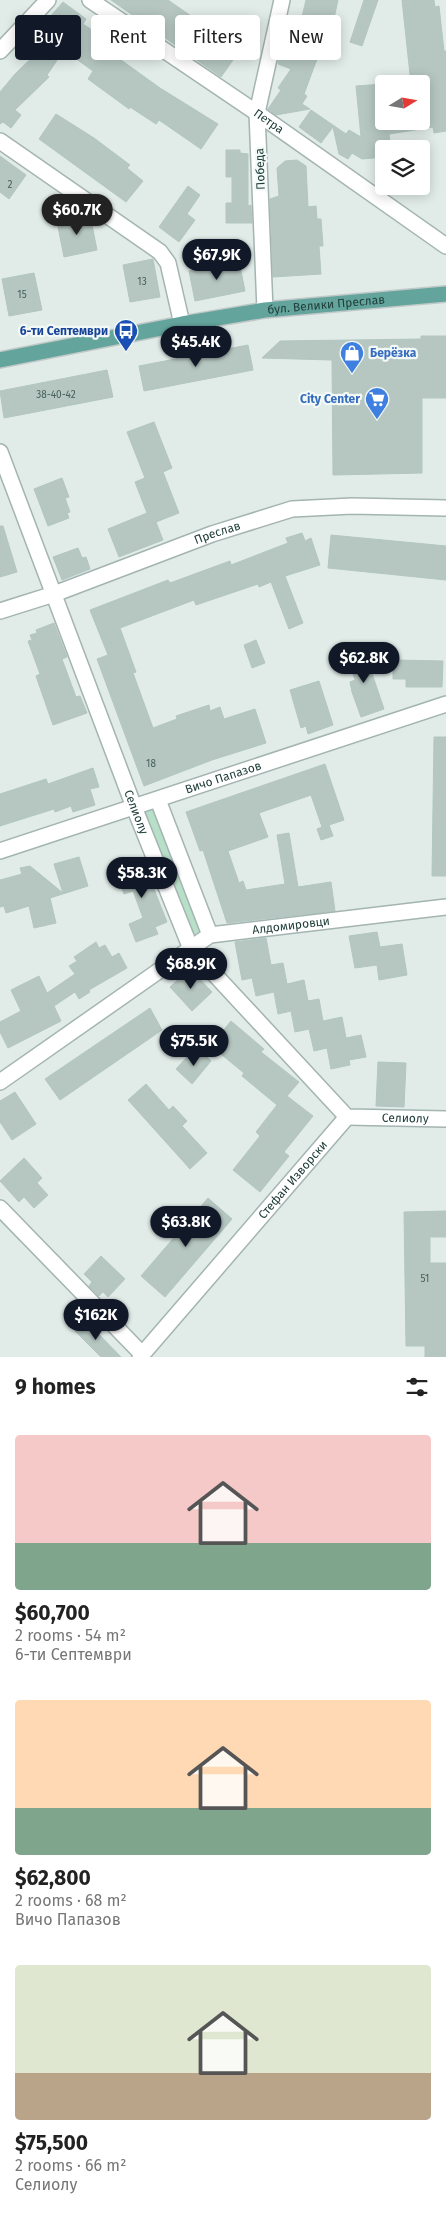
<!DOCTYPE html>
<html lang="en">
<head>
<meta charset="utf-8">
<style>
  body { margin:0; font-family:"Fira Sans",sans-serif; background:#f6f6f6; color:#222; height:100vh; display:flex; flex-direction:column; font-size:19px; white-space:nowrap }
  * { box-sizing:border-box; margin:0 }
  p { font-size:16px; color:#767676 }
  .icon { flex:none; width:28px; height:28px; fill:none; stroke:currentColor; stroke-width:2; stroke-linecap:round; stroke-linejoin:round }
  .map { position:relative; height:1357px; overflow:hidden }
  .sheet { display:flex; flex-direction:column; background:#fff; flex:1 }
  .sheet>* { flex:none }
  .top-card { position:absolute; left:15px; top:15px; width:416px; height:45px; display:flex; gap:10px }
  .needle { width:32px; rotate:79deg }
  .controls { position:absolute; left:375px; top:75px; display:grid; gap:10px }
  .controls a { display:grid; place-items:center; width:55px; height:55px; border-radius:5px; background:#fff; box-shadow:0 2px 12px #0003; font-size:25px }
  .price { position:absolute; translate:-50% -42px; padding:0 11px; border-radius:18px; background:#111827; color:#fff; font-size:16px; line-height:32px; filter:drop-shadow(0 1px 2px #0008) }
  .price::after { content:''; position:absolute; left:50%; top:30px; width:15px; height:11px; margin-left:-8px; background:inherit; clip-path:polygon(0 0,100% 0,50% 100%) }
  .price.current { background:#222; color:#fff }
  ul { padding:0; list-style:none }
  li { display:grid; align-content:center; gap:10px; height:265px; padding:0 15px }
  li span { display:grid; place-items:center; height:155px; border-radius:5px; color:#555 }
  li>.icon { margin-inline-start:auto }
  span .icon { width:90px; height:90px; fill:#fffc; stroke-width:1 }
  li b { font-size:21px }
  h2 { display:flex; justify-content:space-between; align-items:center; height:60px; padding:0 15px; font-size:21px }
  .pill { padding:0 18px; border-radius:5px; background:#fff; box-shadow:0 2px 12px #0003; font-size:18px; line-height:45px }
  .pill.current { background:#111827; color:#fff }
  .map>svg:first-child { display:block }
  .green { fill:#b8dfc8 }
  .building { fill:#b6c7c2; stroke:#b3c6c1 }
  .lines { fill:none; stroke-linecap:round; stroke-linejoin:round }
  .minor-casing { stroke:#a3b4b1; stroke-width:18 }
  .major-casing { stroke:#c1c9c8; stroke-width:18 }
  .minor { stroke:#fff; stroke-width:15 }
  .major { stroke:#63a49c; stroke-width:15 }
  .labels { text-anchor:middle; stroke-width:4.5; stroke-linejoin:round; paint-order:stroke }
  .number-label { font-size:10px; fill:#46605c }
  .street-label { font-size:12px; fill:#203e3a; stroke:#f2f9f6 }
  .transit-label { font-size:12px; font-weight:bold; fill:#164399; stroke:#f2f9f6; text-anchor:end }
  .shop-label { font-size:12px; font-weight:bold; fill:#366cbe; stroke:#f2f9f6; text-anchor:start }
</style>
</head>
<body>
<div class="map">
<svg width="446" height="1357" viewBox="0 0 446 1357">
  <rect width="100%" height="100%" fill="#e1ece9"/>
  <!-- green -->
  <polygon class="green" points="158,800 210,935 191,949 134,807"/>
  <!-- building -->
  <g class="building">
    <polygon points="111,0 168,0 240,50 221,77"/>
    <polygon points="306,0 338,0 330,37 299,30"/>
    <polygon points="364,0 378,0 362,46 350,42"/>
    <polygon points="402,0 434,0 435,7 439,6 444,51 446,51 446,131 434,133 433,127 421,129 421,84 411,84"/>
    <polygon points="63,2 86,19 83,24 115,46 110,52 160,88 218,124 201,149 159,120 156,124 130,107 129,109 88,79 93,71 64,50 47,75 49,77 15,110 21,115 11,128 3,122 0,124 0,92 15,74 39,51 28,42"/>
    <polygon points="282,47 317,59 304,94 307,96 302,104 310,109 276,115 268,109 281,90 278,88 291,69 278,64"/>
    <polygon points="384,84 384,121 420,121 421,129 389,134 391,149 384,149 384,157 362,159 352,153 348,159 339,154 333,127 321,143 299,127 311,110 346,134 349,130 361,137 356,86"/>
    <polygon points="56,114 94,138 130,165 127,168 143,181 126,202 39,139"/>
    <polygon points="226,150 240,150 240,153 248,154 248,206 251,205 252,223 226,223 226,203 232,203 232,177 226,177"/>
    <polygon points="0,156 26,175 9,199 0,192"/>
    <polygon points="297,160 306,166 308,207 316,206 317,219 321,219 323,246 319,246 321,274 273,277 270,199 279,196 277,168 285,161"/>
    <polygon points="188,186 200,195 187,214 195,220 179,242 159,227"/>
    <polygon points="90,215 97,250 64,257 57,222"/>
    <polygon points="153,259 160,297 130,302 123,265"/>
    <polygon points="239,261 245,291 195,301 189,271"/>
    <polygon points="34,273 42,310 9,316 2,279"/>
    <polygon points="421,336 446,336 446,398 422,398 422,473 333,475 332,360 262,358 280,341 421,339"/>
    <polygon points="248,345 253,370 144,391 139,366"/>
    <polygon points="107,370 113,397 4,418 0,391"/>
    <polygon points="154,422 172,468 163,472 179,513 156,522 163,540 119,557 108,529 147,513 135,482 145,478 127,432"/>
    <polygon points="62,478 69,497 65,498 70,512 67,513 69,518 48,526 34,489"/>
    <polygon points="0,526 3,526 17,572 0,577"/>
    <polygon points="302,533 305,541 311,538 320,565 285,576 303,623 289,629 271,582 259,587 258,584 196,605 194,600 120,628 136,672 133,673 153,728 177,719 176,716 209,705 210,711 220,707 224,719 255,709 266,743 212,760 144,786 97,659 108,655 90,610 168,580 170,583 230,561 231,565 288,543 286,538"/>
    <polygon points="331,535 446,546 446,580 328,568"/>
    <polygon points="78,548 82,558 86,557 90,569 62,580 53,557"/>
    <polygon points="54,623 67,657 62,659 76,697 80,696 87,713 53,725 36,676 40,674 28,641 32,640 30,635 37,633 36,630"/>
    <polygon points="256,640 265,663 252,668 244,645"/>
    <polygon points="363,647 384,709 361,717 352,692 350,682 355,680 346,653"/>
    <polygon points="393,660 443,661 442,687 406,687 406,679 393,679"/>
    <polygon points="319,681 333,725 308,734 306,726 301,728 290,690"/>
    <polygon points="434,737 446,737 446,876 432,876"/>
    <polygon points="325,764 344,820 329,825 333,836 321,840 317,829 322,827 311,795 259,813 268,837 228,851 239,883 243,881 246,890 285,884 277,835 289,833 298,887 331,882 335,911 227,923 203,850 200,851 186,812"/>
    <polygon points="93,768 99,787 90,789 95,805 73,812 71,806 55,812 54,809 0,826 0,794 46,779 48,784"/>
    <polygon points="79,857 88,886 50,898 56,923 34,928 29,906 6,913 4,906 0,907 0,880 22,874 20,868 30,866 63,893 54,864"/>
    <polygon points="142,859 167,922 155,927 158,934 136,942 129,924 143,918 133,891 124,894 115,870"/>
    <polygon points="377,932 380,947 402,944 407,975 379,980 377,965 355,968 349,936"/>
    <polygon points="266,938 271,965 283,963 287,984 304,980 308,1001 319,999 323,1021 342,1017 346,1038 361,1035 366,1057 349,1060 350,1065 331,1069 327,1048 314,1051 309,1029 295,1032 291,1011 278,1014 274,992 256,996 252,978 242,980 235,942"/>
    <polygon points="96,942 99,948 105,945 112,957 119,953 127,968 89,990 90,992 79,999 75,992 54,1006 61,1021 8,1048 0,1032 0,1022 21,1011 11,990 39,976 47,993 75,974 69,966 77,961 74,957"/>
    <polygon points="190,969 212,992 192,1011 170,987"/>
    <polygon points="150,1008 162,1030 60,1100 45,1079"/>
    <polygon points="231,1021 264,1049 261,1052 299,1082 287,1096 313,1116 284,1152 289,1156 260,1192 233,1170 260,1136 256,1132 277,1105 242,1076 244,1073 211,1046"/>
    <polygon points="199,1050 211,1061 192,1084 176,1069 188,1056 192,1059"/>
    <polygon points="378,1062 406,1063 404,1107 376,1106"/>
    <polygon points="146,1084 169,1110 173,1106 187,1121 182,1126 207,1153 190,1169 128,1100"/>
    <polygon points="15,1092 36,1124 12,1140 0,1122 0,1101"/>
    <polygon points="24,1158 42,1178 37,1183 48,1195 34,1208 24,1197 19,1202 0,1181"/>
    <polygon points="208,1198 232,1219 165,1297 141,1276"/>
    <polygon points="446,1211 446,1237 430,1237 430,1263 446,1263 446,1357 425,1357 425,1346 406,1346 404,1212"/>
    <polygon points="101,1256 125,1279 108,1297 103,1292 99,1296 89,1286 92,1282 84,1274"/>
    <polygon points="86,1321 121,1357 101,1357 75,1331"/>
  </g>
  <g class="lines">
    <!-- minor casing -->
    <g class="minor-casing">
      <g id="minor">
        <path id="s1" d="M90,0L257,113L446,246"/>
        <polyline points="0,51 48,0"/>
        <polyline points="0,141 160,252 168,263 182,324"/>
        <polyline points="265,310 257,113 282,0"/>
        <path id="s2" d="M0,452L134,807L191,949L347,1117L446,1119"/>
        <path id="s3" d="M0,611L54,594L212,534L292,509L352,506L446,508"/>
        <polyline points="158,800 210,935"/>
        <path id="s4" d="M0,851L446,704"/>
        <path id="s5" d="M0,1082L210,935L446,907"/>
        <polyline points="0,1208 142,1354"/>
        <path id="s6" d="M140,1357L347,1117"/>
      </g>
    </g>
    <!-- major casing -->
    <g class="major-casing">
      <g id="major">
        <path id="s7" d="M0,360L182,324L265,310L446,294"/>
      </g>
    </g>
    <!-- minor -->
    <use href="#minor" class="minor"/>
    <!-- major -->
    <use href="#major" class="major"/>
  </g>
  <!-- icons -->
  <defs>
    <g id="bus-pin" transform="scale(1.25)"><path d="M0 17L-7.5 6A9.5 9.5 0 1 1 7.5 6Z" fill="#1a4fb4" stroke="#f2f9f6"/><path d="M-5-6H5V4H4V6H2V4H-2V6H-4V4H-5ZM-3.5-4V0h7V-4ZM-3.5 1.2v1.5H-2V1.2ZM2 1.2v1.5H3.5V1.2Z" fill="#fff"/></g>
    <g id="shop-pin" transform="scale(1.25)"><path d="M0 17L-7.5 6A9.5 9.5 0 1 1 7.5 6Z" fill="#3f7fe0" stroke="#f2f9f6"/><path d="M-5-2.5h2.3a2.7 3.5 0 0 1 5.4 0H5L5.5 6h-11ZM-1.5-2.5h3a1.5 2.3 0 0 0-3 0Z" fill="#fff"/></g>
    <g id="supermarket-pin" transform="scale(1.25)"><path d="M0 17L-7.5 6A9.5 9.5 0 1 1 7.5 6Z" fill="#3f7fe0" stroke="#f2f9f6"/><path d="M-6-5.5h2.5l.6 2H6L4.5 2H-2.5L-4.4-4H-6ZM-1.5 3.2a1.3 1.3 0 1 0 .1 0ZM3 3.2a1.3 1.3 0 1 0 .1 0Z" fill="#fff"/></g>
  </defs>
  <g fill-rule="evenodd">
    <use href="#bus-pin" x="126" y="331"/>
    <use href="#shop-pin" x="352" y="353"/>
    <use href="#supermarket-pin" x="377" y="399"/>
  </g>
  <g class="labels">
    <!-- number labels -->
    <g class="number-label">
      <text x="10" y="188">2</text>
      <text x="142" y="285">13</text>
      <text x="22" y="298">15</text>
      <text x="56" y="398">38-40-42</text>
      <text x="151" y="767">18</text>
      <text x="425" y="1282">51</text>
    </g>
    <!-- street labels -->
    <g class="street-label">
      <text dy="4" stroke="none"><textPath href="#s1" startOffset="216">Петра</textPath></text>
      <text transform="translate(260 169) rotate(-92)" y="4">Победа</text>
      <text dy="4" stroke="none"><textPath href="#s7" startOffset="331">бул. Велики Преслав</textPath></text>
      <text dy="4" stroke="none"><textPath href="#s3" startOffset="231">Преслав</textPath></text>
      <text dy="4" stroke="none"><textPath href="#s4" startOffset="235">Вичо Папазов</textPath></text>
      <text dy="4" stroke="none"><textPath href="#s2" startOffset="385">Селиолу</textPath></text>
      <text dy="4" stroke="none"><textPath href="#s5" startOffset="338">Алдомировци</textPath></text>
      <text dy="4" stroke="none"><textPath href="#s2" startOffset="820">Селиолу</textPath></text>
      <text dy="4" stroke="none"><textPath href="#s6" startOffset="234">Стефан Изворски</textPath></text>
    </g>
    <!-- transit labels -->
    <g class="transit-label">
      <text x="108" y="335">6-ти Септември</text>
    </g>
    <!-- shop labels -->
    <g class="shop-label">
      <text x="370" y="357">Берёзка</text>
      <text x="360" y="403" text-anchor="end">City Center</text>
    </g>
  </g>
</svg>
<div class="controls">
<a><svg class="needle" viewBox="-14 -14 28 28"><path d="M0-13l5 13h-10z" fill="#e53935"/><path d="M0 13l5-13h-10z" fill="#767676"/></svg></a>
<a><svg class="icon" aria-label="layers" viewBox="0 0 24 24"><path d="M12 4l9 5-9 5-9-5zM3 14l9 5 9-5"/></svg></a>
</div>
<b class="price current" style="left:77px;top:236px">$60.7K</b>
<b class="price" style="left:217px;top:281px">$67.9K</b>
<b class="price" style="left:196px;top:368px">$45.4K</b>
<b class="price" style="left:364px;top:684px">$62.8K</b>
<b class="price" style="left:142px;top:899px">$58.3K</b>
<b class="price" style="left:191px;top:990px">$68.9K</b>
<b class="price" style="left:194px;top:1067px">$75.5K</b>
<b class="price" style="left:186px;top:1248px">$63.8K</b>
<b class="price" style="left:96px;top:1341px">$162K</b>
<div class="top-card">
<a class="pill current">Buy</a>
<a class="pill">Rent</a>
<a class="pill">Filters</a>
<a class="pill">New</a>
</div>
</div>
<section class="sheet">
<h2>9 homes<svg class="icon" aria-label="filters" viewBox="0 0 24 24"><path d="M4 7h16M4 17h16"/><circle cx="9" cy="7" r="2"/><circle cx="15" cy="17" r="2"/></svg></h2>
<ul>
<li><span style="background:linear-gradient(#f6c9c9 70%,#7fa58c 0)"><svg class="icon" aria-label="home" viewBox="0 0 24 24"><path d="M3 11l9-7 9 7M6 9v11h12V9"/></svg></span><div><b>$60,700</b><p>2 rooms · 54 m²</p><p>6-ти Септември</p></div></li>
<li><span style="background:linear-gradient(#ffd9b3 70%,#7fa58c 0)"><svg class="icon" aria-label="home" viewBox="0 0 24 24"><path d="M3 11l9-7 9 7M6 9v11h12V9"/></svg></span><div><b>$62,800</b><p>2 rooms · 68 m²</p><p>Вичо Папазов</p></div></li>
<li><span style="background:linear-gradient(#dfe7d0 70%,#b9a48a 0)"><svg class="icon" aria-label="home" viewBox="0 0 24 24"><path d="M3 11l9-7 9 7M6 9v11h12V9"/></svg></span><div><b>$75,500</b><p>2 rooms · 66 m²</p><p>Селиолу</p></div></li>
</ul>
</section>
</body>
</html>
